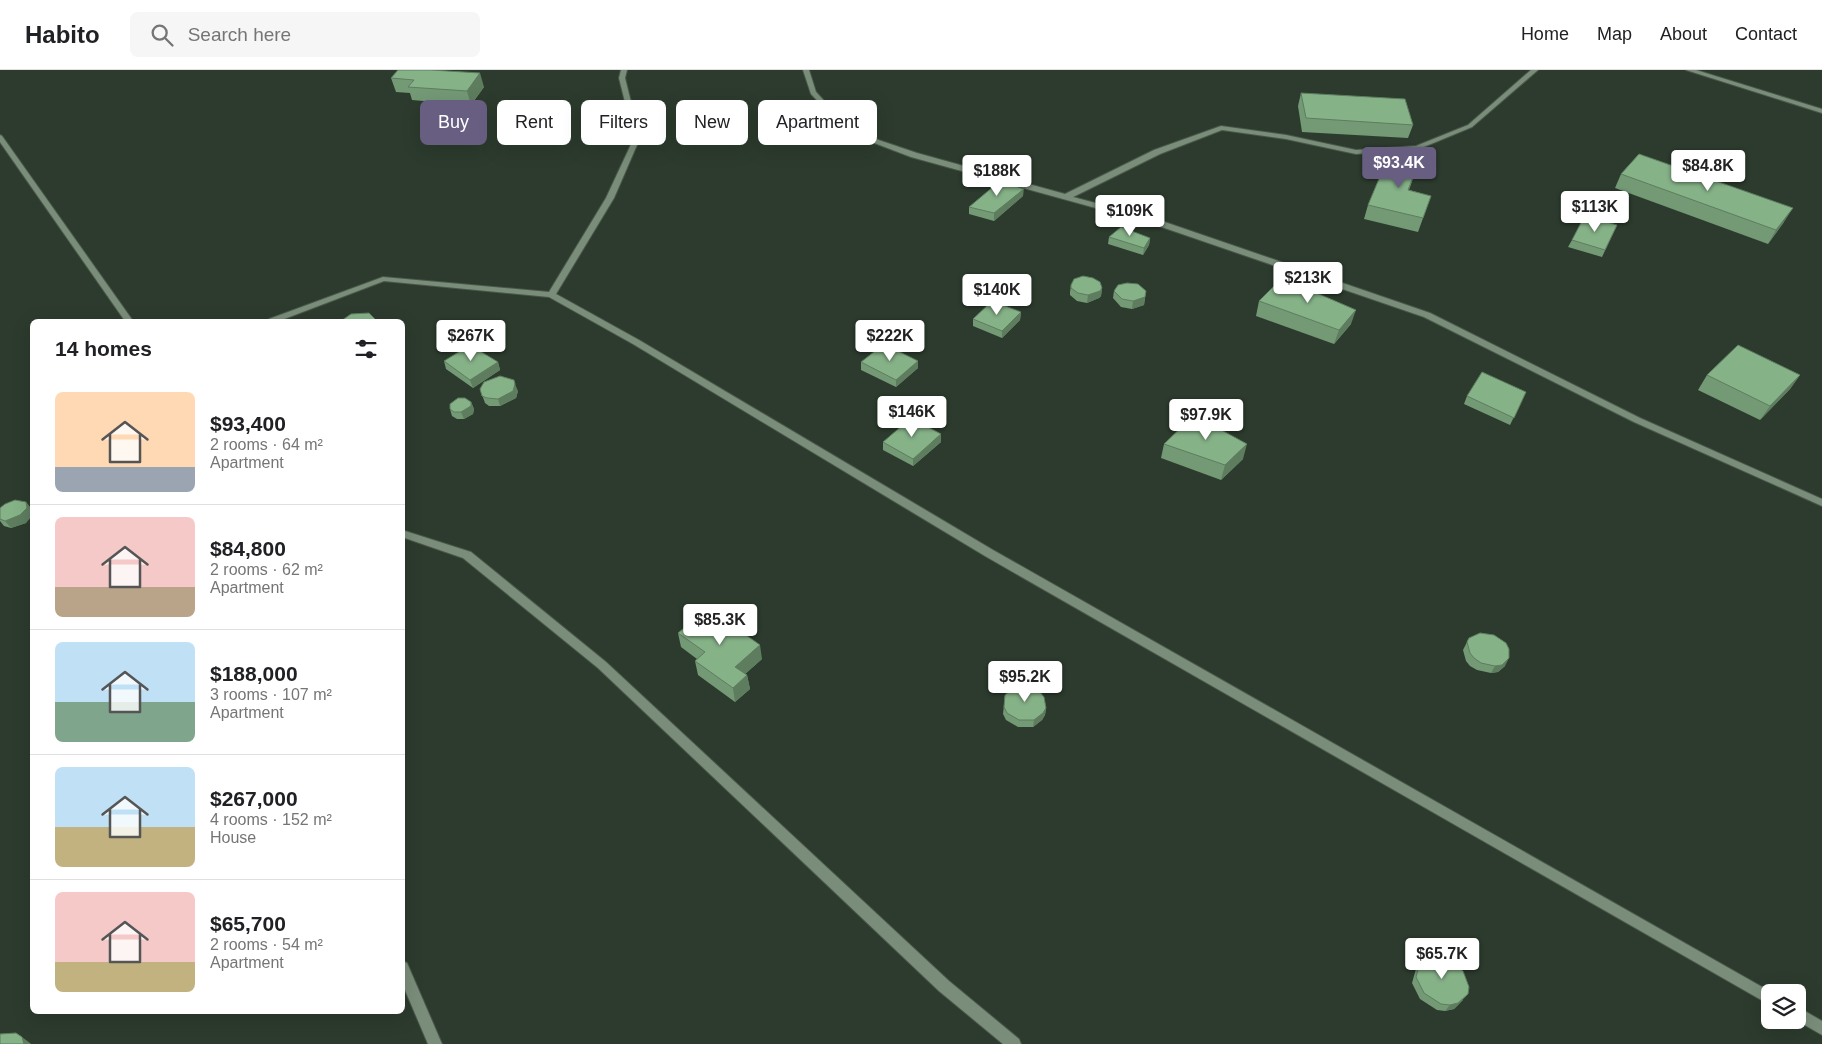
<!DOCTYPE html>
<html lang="en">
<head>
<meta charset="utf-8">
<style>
  body { margin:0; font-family:Arial,sans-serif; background:#f6f6f6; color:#202124; height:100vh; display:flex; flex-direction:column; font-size:19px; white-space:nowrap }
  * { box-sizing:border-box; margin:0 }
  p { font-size:16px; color:#757577 }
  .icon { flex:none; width:28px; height:28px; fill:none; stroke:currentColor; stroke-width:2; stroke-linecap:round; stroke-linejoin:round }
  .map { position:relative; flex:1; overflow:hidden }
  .details { position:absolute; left:30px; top:249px; width:375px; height:695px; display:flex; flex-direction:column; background:#fff; border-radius:8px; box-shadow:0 5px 20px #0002 }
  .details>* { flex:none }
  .top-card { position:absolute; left:420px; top:30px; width:475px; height:45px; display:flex; gap:10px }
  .controls { position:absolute; left:1761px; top:914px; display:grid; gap:10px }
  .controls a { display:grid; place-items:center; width:45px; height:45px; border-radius:8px; background:#fff; box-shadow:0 5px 20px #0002; font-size:25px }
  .price { position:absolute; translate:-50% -42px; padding:0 11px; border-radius:5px; background:#fff; color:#222; font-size:16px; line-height:32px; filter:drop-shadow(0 1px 2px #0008) }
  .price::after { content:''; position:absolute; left:50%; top:30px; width:15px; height:11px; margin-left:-8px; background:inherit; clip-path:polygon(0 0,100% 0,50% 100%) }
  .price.current { background:#675e82; color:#fff }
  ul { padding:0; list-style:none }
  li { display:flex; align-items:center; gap:15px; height:125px; padding:0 25px }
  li+li { border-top:1px solid #e0e0e0 }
  li span { display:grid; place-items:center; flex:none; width:140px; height:100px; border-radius:8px; color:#555 }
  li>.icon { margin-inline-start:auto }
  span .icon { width:60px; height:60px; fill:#fffc; stroke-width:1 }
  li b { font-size:21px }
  h2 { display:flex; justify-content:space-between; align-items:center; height:60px; padding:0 25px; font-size:21px }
  .chip { padding:0 18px; border-radius:8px; background:#fff; box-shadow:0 5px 20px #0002; font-size:18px; line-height:45px }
  .chip.current { background:#675e82; color:#fff }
  header { display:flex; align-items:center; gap:30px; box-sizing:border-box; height:70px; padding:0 25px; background:#fff; border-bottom:1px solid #e0e0e0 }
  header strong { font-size:24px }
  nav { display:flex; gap:28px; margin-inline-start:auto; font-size:18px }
  .search { width:350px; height:45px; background:#f6f6f6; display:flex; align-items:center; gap:12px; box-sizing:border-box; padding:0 18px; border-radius:8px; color:#757577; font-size:19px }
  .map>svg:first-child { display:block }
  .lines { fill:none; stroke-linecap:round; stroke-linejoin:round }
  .minor-casing { stroke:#4a584a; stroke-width:2 }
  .minor { fill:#7a8d7a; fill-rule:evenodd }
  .wall { fill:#739975 }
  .shaded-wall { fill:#5e7d5f }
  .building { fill:#86b288; stroke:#5e7d5f }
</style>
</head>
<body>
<header>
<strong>Habito</strong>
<div class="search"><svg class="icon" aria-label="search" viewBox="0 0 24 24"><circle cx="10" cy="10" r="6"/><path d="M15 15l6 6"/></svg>Search here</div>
<nav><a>Home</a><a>Map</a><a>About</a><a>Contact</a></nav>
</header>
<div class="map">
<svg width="1822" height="974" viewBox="0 0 1822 974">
  <rect width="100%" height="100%" fill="#2c3b2d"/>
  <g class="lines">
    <!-- minor casing -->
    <g class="minor-casing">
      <g id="minor">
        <polygon points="621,0 627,0 625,8 640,68 614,128 556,224 639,270 993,480 1771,922 1770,922 1770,935 985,486 633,274 549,227 384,211 279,251 268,251 269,249 383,207 549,222 606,128 634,68 619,8"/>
        <polygon points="803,0 809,0 816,22 852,61 917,83 1065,124 1154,80 1221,56 1286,65 1356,80 1416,76 1468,55 1531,0 1538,0 1472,57 1419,79 1356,84 1286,69 1222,60 1160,84 1073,127 1156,149 1430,243 1640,348 1822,429 1822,436 1634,352 1424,247 1150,153 911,87 848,63 811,24"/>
        <polygon points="1686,0 1696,0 1822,39 1822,43"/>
        <polygon points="0,65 2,66 133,251 125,251 0,72"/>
        <polygon points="402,460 471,482 606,592 949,911 1019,969 1021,974 1003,974 939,921 598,598 463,488 402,467"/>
        <polygon points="402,891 407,893 442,974 428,974 402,913"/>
        <polygon points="1798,937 1822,951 1822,965 1796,950 1798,950"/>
      </g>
    </g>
    <!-- minor -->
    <use href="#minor" class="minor"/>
  </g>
  <!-- wall -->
  <g class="wall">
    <polygon points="436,0 484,17 471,35 412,30 410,23 396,22 391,8"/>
    <polygon points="1301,23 1413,55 1408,68 1302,62 1298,36"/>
    <polygon points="1419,92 1409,120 1431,126 1418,162 1364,149 1368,135"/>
    <polygon points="1621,104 1784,152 1768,174 1615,118"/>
    <polygon points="1023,126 994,151 969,144 969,137"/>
    <polygon points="1617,155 1602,187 1568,177 1572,170"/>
    <polygon points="1109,167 1150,168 1149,175 1143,185 1108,174"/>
    <polygon points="1071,215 1102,218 1101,226 1099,228 1087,233 1077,231 1070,225 1070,222"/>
    <polygon points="1114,221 1146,221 1144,235 1132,239 1121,237 1113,228"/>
    <polygon points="1259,231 1351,254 1334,274 1256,246"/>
    <polygon points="1021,242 1020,250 1002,268 973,256 973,249"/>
    <polygon points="444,291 498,292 500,300 473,318 446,299"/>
    <polygon points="918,291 918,298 896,317 861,300 861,292"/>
    <polygon points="1707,305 1800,305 1790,319 1760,350 1698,320"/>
    <polygon points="480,319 518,321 516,328 500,336 489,336 485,333"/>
    <polygon points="1526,322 1510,355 1464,334 1467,326"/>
    <polygon points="471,332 474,339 473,344 464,349 457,349 452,346 450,339"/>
    <polygon points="883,372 941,372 913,396 883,380"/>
    <polygon points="1164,374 1243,389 1221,410 1161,388"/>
    <polygon points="26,432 32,440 26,453 11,458 4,456 0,451 0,438"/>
    <polygon points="678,563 762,589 745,604 747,605 750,619 735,632 698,605 695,591 697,589 681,577"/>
    <polygon points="1469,568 1505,596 1498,602 1491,603 1477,600 1470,596 1466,591 1463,580"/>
    <polygon points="1005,625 1046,638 1045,645 1042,650 1033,657 1018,657 1006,650 1003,644"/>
    <polygon points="1420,892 1463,930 1454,939 1445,941 1437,940 1420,929 1412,913 1416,899"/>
  </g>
  <!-- shaded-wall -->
  <g class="shaded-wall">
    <polygon points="480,3 484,17 471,35 467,21"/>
    <polygon points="1024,119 1023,126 994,151 994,143"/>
    <polygon points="1793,138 1784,152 1768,174 1776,160"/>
    <polygon points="1150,168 1149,175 1143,185 1144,178"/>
    <polygon points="1102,218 1101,226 1099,228 1087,233 1088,225"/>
    <polygon points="1145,227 1144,235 1132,239 1133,231"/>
    <polygon points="1356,240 1351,254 1334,274 1339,260"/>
    <polygon points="1021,242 1020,250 1002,268 1002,261"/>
    <polygon points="918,291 918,298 896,317 896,310"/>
    <polygon points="498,292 500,300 473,318 470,310"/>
    <polygon points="1800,305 1790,319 1760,350 1770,336"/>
    <polygon points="515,314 518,321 516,328 500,336 498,329"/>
    <polygon points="471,332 474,339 473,344 464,349 461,342"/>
    <polygon points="941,364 941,372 913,396 913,389"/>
    <polygon points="1247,374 1243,389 1221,410 1225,395"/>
    <polygon points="26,432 32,440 32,446 26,453 11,458 5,451"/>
    <polygon points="760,575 762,589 737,611 735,597"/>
    <polygon points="1509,588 1505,596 1498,602 1491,603 1495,596"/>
    <polygon points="747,605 750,619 735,632 733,618"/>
    <polygon points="1046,638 1045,645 1042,650 1033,657 1034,650"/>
    <polygon points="1468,924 1454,939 1445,941 1450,935"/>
    <polygon points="22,967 30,973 31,974 24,974"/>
  </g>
  <!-- building -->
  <g class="building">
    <polygon points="398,0 431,0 480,3 467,21 408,17 414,10 391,8"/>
    <polygon points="1301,23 1405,29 1413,55 1306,48"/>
    <polygon points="1639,84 1793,138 1776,160 1621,104"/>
    <polygon points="1389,85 1419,92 1408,120 1431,126 1423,148 1368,135"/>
    <polygon points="1000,111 1024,119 994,143 969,137"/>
    <polygon points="1585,145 1617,155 1605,180 1572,170"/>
    <polygon points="1121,157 1150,168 1144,178 1109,167"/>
    <polygon points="1083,206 1093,208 1100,212 1102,218 1100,221 1088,225 1078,223 1071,218 1071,215 1074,209"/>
    <polygon points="1282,208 1356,240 1339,260 1259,231"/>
    <polygon points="1127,213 1138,214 1146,221 1145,227 1133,231 1122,229 1114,221 1118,215"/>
    <polygon points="992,231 1021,242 1002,261 973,249"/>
    <polygon points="369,243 375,249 374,251 341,251 351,244"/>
    <polygon points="884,274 918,291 896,310 861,292"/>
    <polygon points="470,275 498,292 470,310 444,291"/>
    <polygon points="1738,275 1800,305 1770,336 1707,305"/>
    <polygon points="1482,302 1526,322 1514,348 1467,326"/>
    <polygon points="500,306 514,310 515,314 513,321 498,329 487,328 482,326 480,319 484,312"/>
    <polygon points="458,328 465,328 471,332 471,336 461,342 454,342 450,339 450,334"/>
    <polygon points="1194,345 1247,374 1225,395 1164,374"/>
    <polygon points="911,348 941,364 913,389 883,372"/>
    <polygon points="15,430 26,432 27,438 20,445 5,451 0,449 0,438 5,434"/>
    <polygon points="708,538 760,575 735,597 747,605 733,618 695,591 705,582 678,563"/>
    <polygon points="1480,563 1494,565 1506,573 1509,579 1509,588 1502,595 1495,596 1481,593 1474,588 1470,583 1467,572 1469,568"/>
    <polygon points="1028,616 1040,622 1044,627 1046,638 1043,643 1034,650 1019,650 1007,643 1004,637 1005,625 1014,617"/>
    <polygon points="1432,885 1441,886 1450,889 1463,901 1469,917 1468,924 1458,933 1450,935 1441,934 1424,923 1416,907 1420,892 1425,888"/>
    <polygon points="16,963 22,967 24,974 0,974 0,964"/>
  </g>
</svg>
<div class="controls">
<a><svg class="icon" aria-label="layers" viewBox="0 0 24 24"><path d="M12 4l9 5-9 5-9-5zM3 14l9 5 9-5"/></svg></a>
</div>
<b class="price current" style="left:1399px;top:119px">$93.4K</b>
<b class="price" style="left:1708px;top:122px">$84.8K</b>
<b class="price" style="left:997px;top:127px">$188K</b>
<b class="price" style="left:1595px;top:163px">$113K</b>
<b class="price" style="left:1130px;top:167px">$109K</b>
<b class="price" style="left:1308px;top:234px">$213K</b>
<b class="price" style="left:997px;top:246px">$140K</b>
<b class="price" style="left:471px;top:292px">$267K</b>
<b class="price" style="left:890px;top:292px">$222K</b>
<b class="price" style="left:912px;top:368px">$146K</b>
<b class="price" style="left:1206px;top:371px">$97.9K</b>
<b class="price" style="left:720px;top:576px">$85.3K</b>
<b class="price" style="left:1025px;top:633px">$95.2K</b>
<b class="price" style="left:1442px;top:910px">$65.7K</b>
<div class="top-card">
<a class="chip current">Buy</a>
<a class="chip">Rent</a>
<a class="chip">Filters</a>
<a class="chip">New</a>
<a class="chip">Apartment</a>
</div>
<section class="details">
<h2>14 homes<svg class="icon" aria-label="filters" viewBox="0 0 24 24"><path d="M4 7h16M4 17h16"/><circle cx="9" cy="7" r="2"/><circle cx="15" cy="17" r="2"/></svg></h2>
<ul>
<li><span style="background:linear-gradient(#ffd9b3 75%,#9aa5b1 0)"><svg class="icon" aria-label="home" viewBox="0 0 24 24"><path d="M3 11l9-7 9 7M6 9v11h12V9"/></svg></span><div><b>$93,400</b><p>2 rooms · 64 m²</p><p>Apartment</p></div></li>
<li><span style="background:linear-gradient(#f6c9c9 70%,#b9a48a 0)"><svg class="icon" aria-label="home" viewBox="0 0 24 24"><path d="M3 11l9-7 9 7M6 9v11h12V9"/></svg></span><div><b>$84,800</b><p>2 rooms · 62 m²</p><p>Apartment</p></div></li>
<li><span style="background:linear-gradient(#bfe0f5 60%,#7fa58c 0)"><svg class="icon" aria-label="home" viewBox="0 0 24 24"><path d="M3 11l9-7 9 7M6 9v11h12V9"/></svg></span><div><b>$188,000</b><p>3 rooms · 107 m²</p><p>Apartment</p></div></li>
<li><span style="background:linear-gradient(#bfe0f5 60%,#c2b280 0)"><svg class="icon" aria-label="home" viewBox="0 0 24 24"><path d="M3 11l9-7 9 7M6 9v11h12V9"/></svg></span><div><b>$267,000</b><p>4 rooms · 152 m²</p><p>House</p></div></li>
<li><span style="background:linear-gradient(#f6c9c9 70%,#c2b280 0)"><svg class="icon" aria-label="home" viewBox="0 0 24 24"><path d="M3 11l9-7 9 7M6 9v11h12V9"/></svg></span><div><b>$65,700</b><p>2 rooms · 54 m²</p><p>Apartment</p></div></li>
</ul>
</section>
</div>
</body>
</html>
